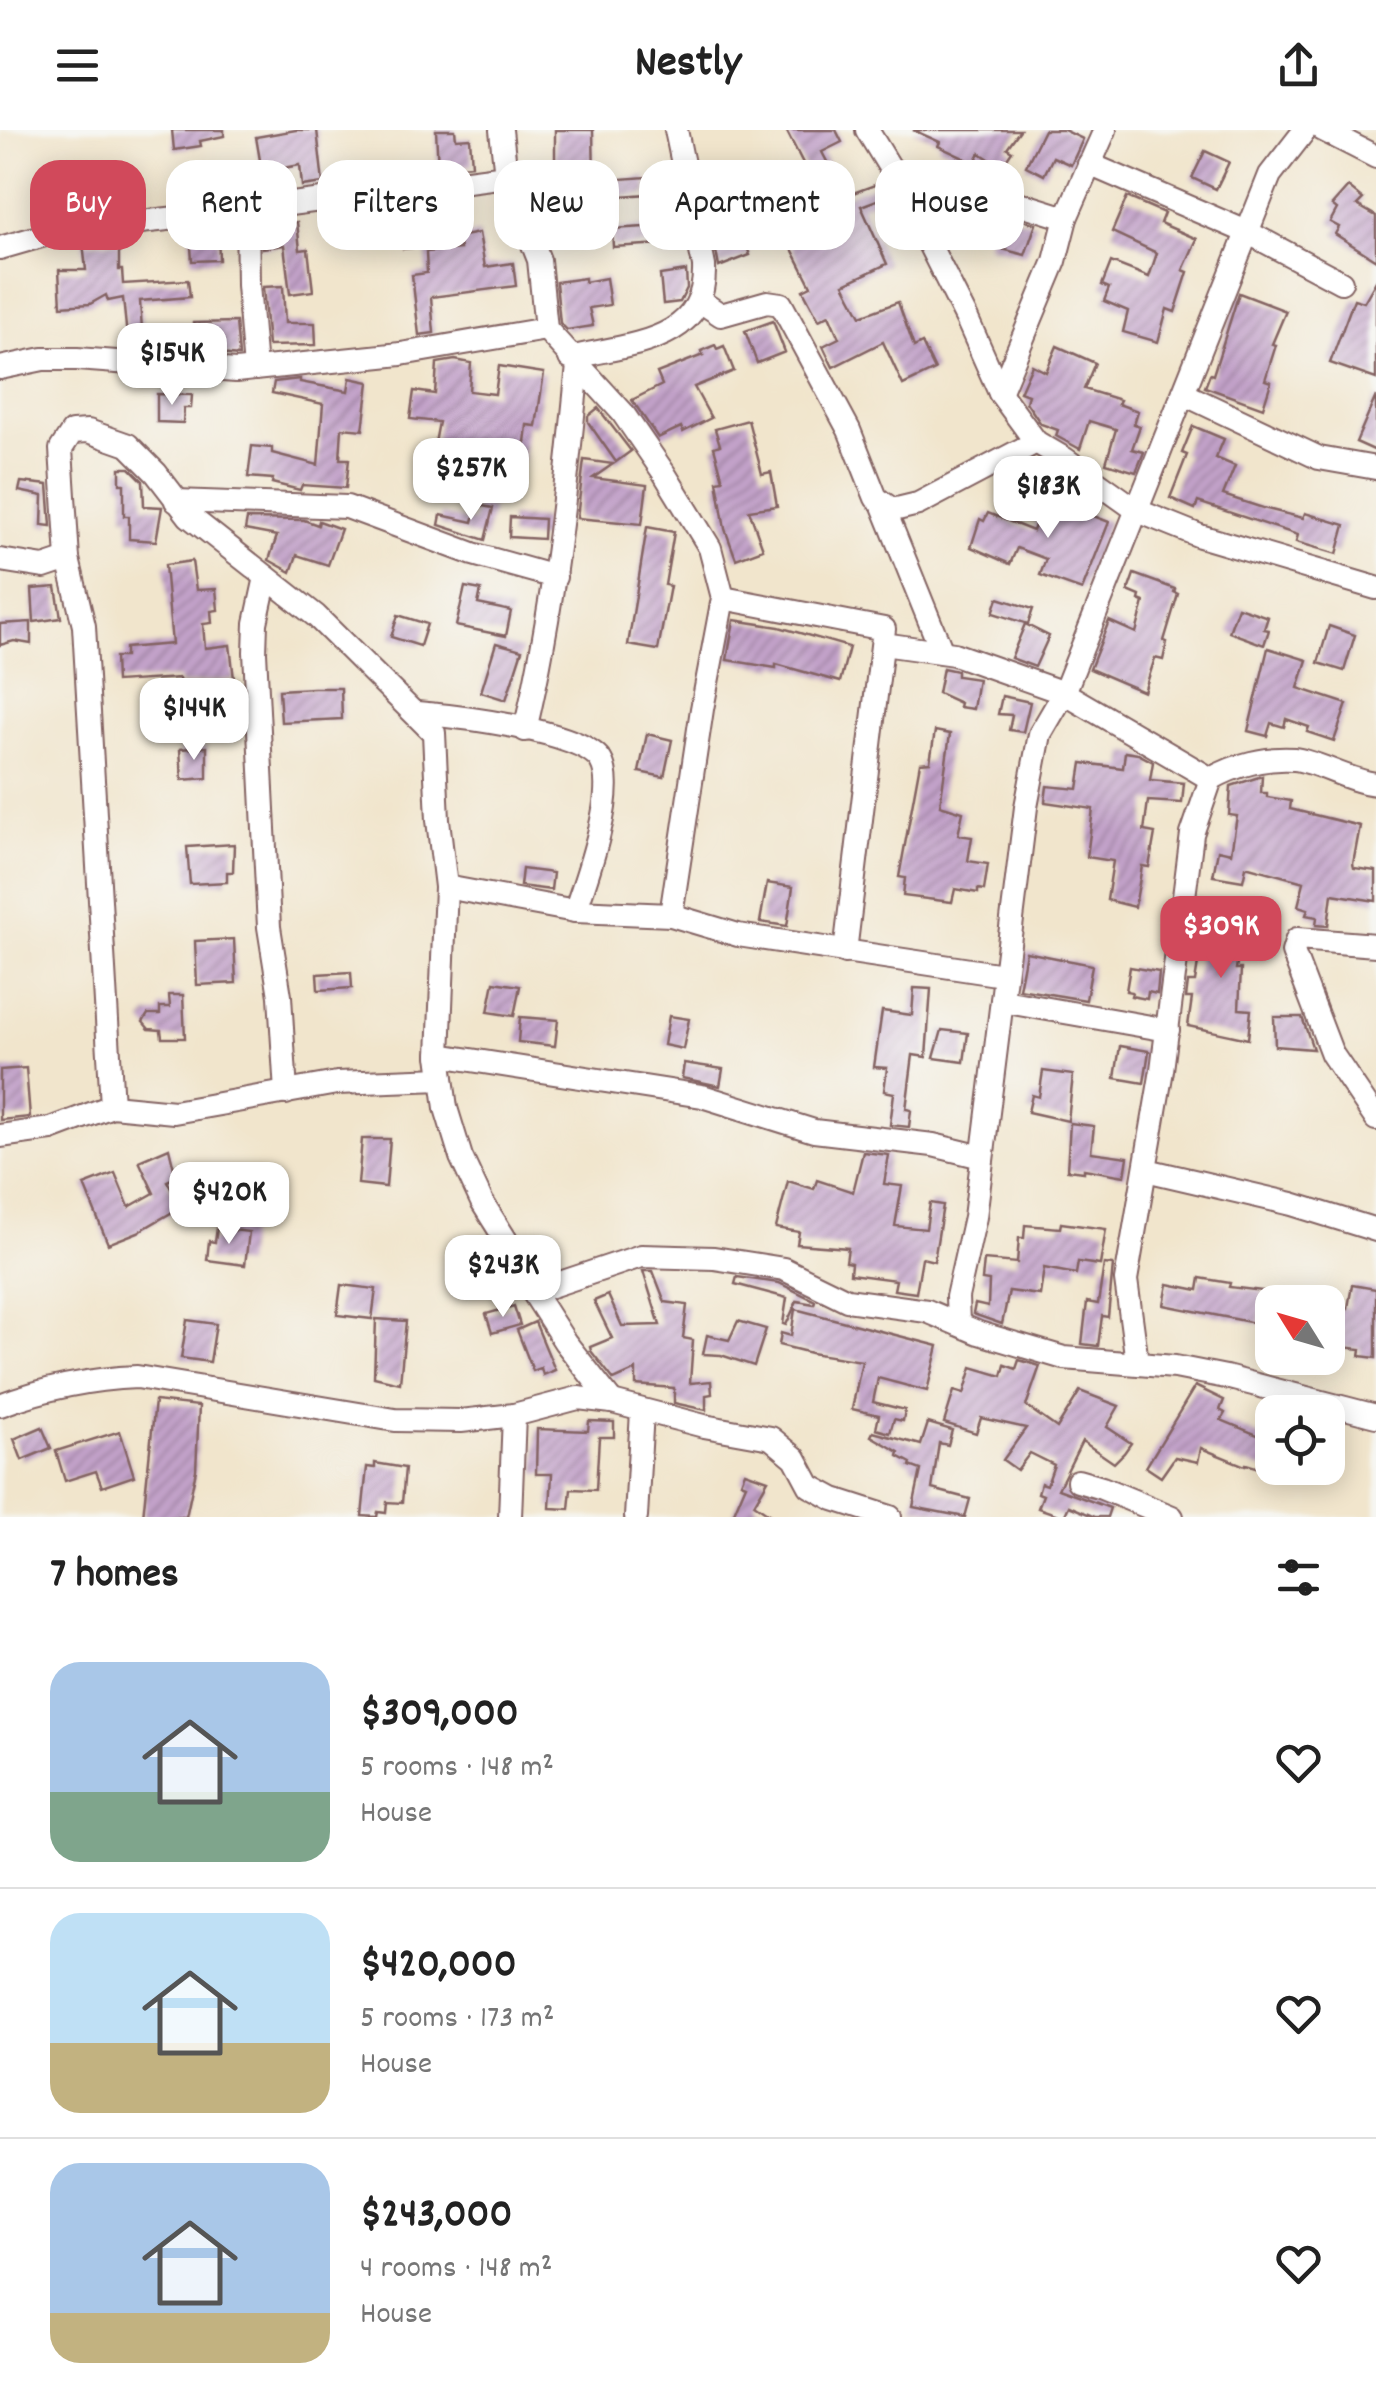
<!DOCTYPE html>
<html lang="en">
<head>
<meta charset="utf-8">
<style>
  body { margin:0; font-family:Dekko,sans-serif; background:#f6f6f6; color:#222; height:100vh; display:flex; flex-direction:column; font-size:38px; white-space:nowrap }
  * { box-sizing:border-box; margin:0 }
  p { font-size:32px; color:#767676 }
  .icon { flex:none; width:55px; height:55px; fill:none; stroke:currentColor; stroke-width:2; stroke-linecap:round; stroke-linejoin:round }
  .map { position:relative; height:1387px; overflow:hidden }
  .details { display:flex; flex-direction:column; background:#fff; flex:1 }
  .details>* { flex:none }
  .banner { position:absolute; left:30px; top:30px; width:1318px; height:90px; display:flex; gap:20px }
  .needle { width:65px; rotate:307deg }
  .buttons { position:absolute; left:1255px; top:1155px; display:grid; gap:20px }
  .buttons a { display:grid; place-items:center; width:90px; height:90px; border-radius:20px; background:#fff; box-shadow:0 5px 25px #0003; font-size:50px }
  .price { position:absolute; translate:-50% -85px; padding:0 22px; border-radius:20px; background:#fff; color:#222; font-size:32px; line-height:65px; filter:drop-shadow(0 2px 5px #0008) }
  .price::after { content:''; position:absolute; left:50%; top:60px; width:30px; height:22px; margin-left:-15px; background:inherit; clip-path:polygon(0 0,100% 0,50% 100%) }
  .price.current { background:#d1495b; color:#fff }
  ul { padding:0; list-style:none }
  li { display:flex; align-items:center; gap:30px; height:250px; padding:0 50px }
  li+li { border-top:2px solid #e0e0e0 }
  li span { display:grid; place-items:center; flex:none; width:280px; height:200px; border-radius:30px; color:#555 }
  li>.icon { margin-inline-start:auto }
  span .icon { width:120px; height:120px; fill:#fffc; stroke-width:1 }
  li b { font-size:42px }
  h2 { display:flex; justify-content:space-between; align-items:center; height:120px; padding:0 50px; font-size:42px }
  .pill { padding:0 35px; border-radius:30px; background:#fff; box-shadow:0 5px 25px #0003; font-size:35px; line-height:90px }
  .pill.current { background:#d1495b; color:#fff }
  header { display:flex; justify-content:space-between; align-items:center; height:130px; padding:0 50px; background:#fff; font-size:45px; font-weight:700 }
  .map>svg:first-child { display:block }
  .building { fill:url(#building-hatch) }
  .lines { fill:none; stroke-linecap:round; stroke-linejoin:round }
  .minor-casing { stroke:#846463; stroke-width:26 }
  .minor { stroke:#fff; stroke-width:22 }
</style>
</head>
<body>
<header><svg class="icon" aria-label="menu" viewBox="0 0 24 24"><path d="M4 6h16M4 12h16M4 18h16"/></svg>Nestly<svg class="icon" aria-label="share" viewBox="0 0 24 24"><path d="M12 15V3M7 8l5-5 5 5M5 13v7h14v-7"/></svg></header>
<div class="map">
<svg width="1376" height="1387" viewBox="0 0 1376 1387">
  <defs>
    <pattern id="building-hatch" width="6" height="6" patternUnits="userSpaceOnUse" patternTransform="scale(2.5)"><rect width="6" height="6" fill="#c2a2c9"/><path d="M-1 1l2-2M0 6l6-6M5 7l2-2" fill="none" stroke="#a083a3"/></pattern>
  </defs>
  <rect width="100%" height="100%" fill="#f6f6f2"/>
  <filter id="ink" filterUnits="userSpaceOnUse"><feTurbulence type="fractalNoise" baseFrequency=".01" numOctaves="2"/><feDisplacementMap in="SourceGraphic" scale="20" xChannelSelector="R" yChannelSelector="G"/><feConvolveMatrix kernelMatrix="1 2 1 2 8 2 1 2 1" color-interpolation-filters="sRGB"/></filter>
  <filter id="wash" filterUnits="userSpaceOnUse"><feTurbulence type="fractalNoise" baseFrequency=".0048" numOctaves="4" result="noise"/><feDisplacementMap in="SourceGraphic" scale="40" xChannelSelector="R" yChannelSelector="G"/><feGaussianBlur stdDeviation="2.25" result="paint"/><feColorMatrix in="noise" values="0 0 0 0 0 0 0 0 0 0 0 0 0 0 0 0 0 1.4 0 .05"/><feComposite in="paint" operator="in"/></filter>
  <g filter="url(#wash)">
    <rect width="100%" height="100%" fill="#f1e5cc"/>
    <g id="blocks">
      <!-- building -->
      <g class="building">
        <polygon points="172,0 224,0 224,6 200,11 201,16 174,20"/>
        <polygon points="296,0 317,0 323,53 302,56 300,35 262,42 256,7"/>
        <polygon points="436,0 455,0 456,9 470,8 472,35 438,38"/>
        <polygon points="555,0 593,0 594,51 646,47 647,64 609,67 611,91 577,93 575,40 555,40"/>
        <polygon points="786,0 836,0 842,12 822,22 845,66 880,53 885,67 861,76 887,134 844,154 861,186 898,172 914,217 922,213 935,240 903,255 883,212 833,237 823,216 839,208 829,185 819,190 803,160 811,156 785,105 818,89 815,81 819,79 803,48 809,45"/>
        <polygon points="913,0 1020,0 1007,18 1012,21 1001,37 980,23 974,33 938,16 940,12"/>
        <polygon points="1044,0 1064,0 1083,9 1071,35 1053,27 1044,45 1026,36"/>
        <polygon points="1205,21 1229,32 1216,59 1192,48"/>
        <polygon points="1348,57 1363,69 1357,75 1376,86 1376,130 1335,104 1339,97 1330,92 1337,79 1332,75"/>
        <polygon points="1127,67 1164,83 1160,93 1197,109 1183,140 1188,142 1175,182 1167,179 1158,212 1123,202 1128,181 1104,171 1109,158 1102,155 1111,132 1149,147 1157,123 1112,102"/>
        <polygon points="970,74 1036,94 1025,125 987,115 990,104 963,96"/>
        <polygon points="419,79 423,117 403,119 399,81"/>
        <polygon points="737,91 750,125 719,137 712,100"/>
        <polygon points="297,92 300,120 308,119 313,161 290,164 284,115 262,118 262,97"/>
        <polygon points="678,95 679,113 613,117 612,99"/>
        <polygon points="213,99 213,102 218,102 219,130 192,131 190,102"/>
        <polygon points="479,103 485,137 513,133 516,156 431,167 434,203 419,205 412,145 427,143 426,122 460,119 458,107"/>
        <polygon points="102,112 119,112 119,140 122,140 123,154 188,150 190,167 140,171 143,214 128,217 123,168 108,171 106,165 90,174 61,176 59,140 86,140 83,113"/>
        <polygon points="686,141 687,158 680,172 663,174 660,145"/>
        <polygon points="585,148 585,152 606,148 610,175 589,178 593,196 567,200 560,193 556,152"/>
        <polygon points="1376,151 1376,249 1330,233 1354,169 1364,172"/>
        <polygon points="283,156 285,193 315,193 316,215 268,216 263,157"/>
        <polygon points="1239,163 1286,181 1272,214 1276,215 1265,250 1271,252 1263,278 1205,257 1210,244 1213,245"/>
        <polygon points="773,191 785,222 757,233 745,201"/>
        <polygon points="236,192 239,226 193,221 193,193"/>
        <polygon points="715,215 717,219 724,216 734,241 694,257 711,288 683,302 681,297 658,308 632,270 662,255 657,243 703,225 701,221"/>
        <polygon points="1057,216 1095,233 1084,259 1120,270 1118,274 1138,281 1134,294 1140,296 1132,319 1144,322 1136,342 1106,333 1116,299 1089,291 1080,319 1056,306 1058,300 1041,294 1026,272 1028,265 1020,262 1032,235 1046,242"/>
        <polygon points="455,230 471,233 469,261 495,264 499,236 544,243 536,296 527,295 523,331 505,328 501,346 472,342 472,346 430,339 439,292 410,289 414,261 435,264 437,233"/>
        <polygon points="350,248 369,252 363,300 342,298 340,329 349,329 346,358 302,355 300,360 272,353 273,349 248,347 252,316 272,318 272,323 318,335 323,274 272,263 274,252 300,249 300,252 348,261"/>
        <polygon points="157,264 192,265 191,278 184,278 183,293 157,292"/>
        <polygon points="1376,266 1376,321 1356,312"/>
        <polygon points="598,278 631,321 616,332 588,292 588,286"/>
        <polygon points="748,290 762,344 771,342 777,376 749,380 763,419 736,429 725,399 717,351 723,350 714,317 720,315 715,299"/>
        <polygon points="1193,296 1224,309 1216,328 1235,336 1223,365 1263,378 1303,388 1305,383 1345,395 1337,424 1296,412 1298,405 1198,372 1195,379 1170,368 1187,325 1182,323"/>
        <polygon points="584,330 613,334 593,348 647,355 642,394 577,388"/>
        <polygon points="120,338 130,338 143,351 144,376 162,377 156,411 129,409 129,386 124,386 124,354 120,354"/>
        <polygon points="21,352 48,355 51,396 42,395 43,366 19,361"/>
        <polygon points="1045,367 1109,392 1082,460 1040,445 1046,429 1017,418 1010,434 971,417 980,389 984,391 988,383 1033,401"/>
        <polygon points="477,375 493,378 485,410 439,395 441,385 473,392"/>
        <polygon points="510,387 544,389 543,409 509,407"/>
        <polygon points="247,389 304,390 318,395 319,391 341,399 328,435 297,425 291,442 269,430 277,406 245,400"/>
        <polygon points="647,397 674,402 665,455 670,456 658,520 628,515"/>
        <polygon points="192,431 196,460 216,459 218,480 211,481 212,493 203,494 205,518 230,515 234,549 180,555 179,548 116,552 115,527 125,527 125,518 172,514 165,435"/>
        <polygon points="1134,444 1175,459 1174,462 1178,464 1164,511 1167,512 1163,530 1155,528 1144,562 1090,539 1109,491 1136,503 1144,472 1139,470 1140,466 1128,461"/>
        <polygon points="56,457 61,488 34,492 32,459"/>
        <polygon points="465,457 481,460 478,474 511,481 506,506 456,496"/>
        <polygon points="998,468 1033,479 1028,494 993,483"/>
        <polygon points="1238,477 1268,487 1264,499 1269,500 1264,515 1229,502"/>
        <polygon points="398,485 427,494 420,516 391,507"/>
        <polygon points="734,490 779,497 849,517 840,552 776,534 776,538 727,530"/>
        <polygon points="31,492 31,514 14,511 0,515 0,494"/>
        <polygon points="1025,494 1049,506 1035,537 1011,528"/>
        <polygon points="1329,496 1355,505 1344,541 1318,533"/>
        <polygon points="496,513 522,520 506,570 481,562"/>
        <polygon points="1268,518 1307,530 1298,558 1347,574 1334,611 1307,602 1309,597 1286,589 1284,597 1271,593 1267,606 1248,601"/>
        <polygon points="943,538 957,541 957,546 978,549 973,579 959,577 960,573 938,563"/>
        <polygon points="314,558 341,558 342,589 281,592 279,560"/>
        <polygon points="1002,566 1030,572 1023,602 1009,600 1012,585 998,584"/>
        <polygon points="935,601 950,604 940,675 963,682 958,705 972,707 968,731 988,734 984,760 978,759 978,763 955,759 952,772 903,766 905,748 899,747 920,633 930,632"/>
        <polygon points="647,604 672,610 664,647 639,642"/>
        <polygon points="207,617 207,648 182,650 180,619"/>
        <polygon points="1125,622 1138,624 1153,632 1150,650 1184,653 1182,673 1148,671 1144,701 1155,703 1149,737 1142,736 1135,777 1107,770 1113,731 1087,727 1093,679 1045,672 1047,656 1078,659 1082,633 1123,638"/>
        <polygon points="1262,646 1261,663 1267,663 1267,667 1291,671 1290,679 1360,696 1353,734 1354,738 1376,741 1376,771 1332,764 1328,796 1316,795 1317,787 1306,785 1308,779 1298,776 1304,752 1249,737 1246,737 1243,751 1213,746 1218,720 1231,723 1237,686 1229,685 1231,656"/>
        <polygon points="234,714 233,742 227,742 227,752 190,754 187,717"/>
        <polygon points="522,739 553,743 551,760 520,756"/>
        <polygon points="767,753 793,757 787,796 760,792"/>
        <polygon points="1232,784 1260,789 1258,811 1241,808 1236,839 1241,839 1239,879 1251,880 1248,909 1188,896 1192,868 1186,868 1188,852 1195,852 1203,802 1229,806"/>
        <polygon points="234,809 236,853 197,855 195,811"/>
        <polygon points="1026,822 1092,835 1086,870 1019,859"/>
        <polygon points="1130,837 1159,842 1157,864 1148,862 1147,869 1131,866 1132,862 1126,861"/>
        <polygon points="351,842 352,858 318,860 317,844"/>
        <polygon points="494,852 520,856 514,886 488,882"/>
        <polygon points="914,858 931,859 926,927 913,925 906,979 911,980 909,997 890,995 894,963 884,961 887,938 874,937 882,881 912,885"/>
        <polygon points="169,865 183,865 185,908 162,908 161,900 149,899 143,892 148,884 160,884 160,877 170,877"/>
        <polygon points="669,886 689,889 683,919 664,915"/>
        <polygon points="520,887 558,890 555,916 518,912"/>
        <polygon points="1274,887 1302,887 1313,919 1275,916"/>
        <polygon points="942,900 968,903 964,932 934,928"/>
        <polygon points="1120,916 1149,921 1144,953 1115,948"/>
        <polygon points="684,933 723,939 720,956 682,948"/>
        <polygon points="26,938 30,987 0,990 0,940"/>
        <polygon points="1043,941 1073,945 1068,991 1028,982 1032,965 1039,967"/>
        <polygon points="1070,993 1094,996 1091,1022 1128,1027 1125,1046 1084,1039 1084,1042 1067,1040"/>
        <polygon points="362,1009 390,1009 386,1057 358,1054"/>
        <polygon points="169,1018 176,1047 167,1051 181,1077 138,1102 108,1114 84,1055 115,1043 129,1077 154,1063 139,1031"/>
        <polygon points="863,1022 889,1025 884,1054 902,1056 895,1096 926,1099 930,1073 943,1075 934,1131 922,1128 916,1163 894,1160 896,1150 850,1144 851,1133 846,1132 848,1118 797,1114 799,1102 776,1098 788,1051 814,1059 817,1050 853,1062"/>
        <polygon points="1061,1093 1106,1099 1100,1135 1078,1132 1076,1144 1044,1138 1040,1165 1009,1161 1002,1194 973,1184 975,1174 988,1177 989,1151 982,1150 984,1130 1017,1133 1019,1108 1024,1108 1025,1095 1060,1098"/>
        <polygon points="217,1098 249,1102 245,1135 207,1130 209,1111 215,1112"/>
        <polygon points="1104,1134 1113,1135 1108,1187 1102,1186 1098,1216 1082,1214 1087,1172 1098,1174"/>
        <polygon points="643,1141 653,1141 665,1172 687,1175 683,1208 693,1210 690,1253 711,1251 712,1264 706,1265 706,1280 674,1273 674,1258 636,1255 636,1240 614,1250 591,1221 590,1217 612,1208 594,1171 608,1165 622,1196 660,1195"/>
        <polygon points="737,1147 779,1153 815,1171 814,1174 797,1171 786,1195 783,1194 787,1168 735,1154"/>
        <polygon points="1200,1148 1230,1153 1229,1157 1263,1161 1260,1194 1164,1175 1168,1154 1198,1160"/>
        <polygon points="341,1155 376,1159 372,1189 337,1185"/>
        <polygon points="1352,1155 1376,1159 1376,1228 1360,1226 1361,1219 1341,1217 1343,1200 1328,1198 1328,1175 1348,1178"/>
        <polygon points="514,1176 520,1195 492,1203 486,1184"/>
        <polygon points="795,1179 938,1216 927,1261 878,1248 873,1272 905,1280 903,1291 894,1289 890,1303 876,1299 879,1285 852,1279 862,1231 811,1223 779,1215 781,1203 791,1206"/>
        <polygon points="376,1189 406,1191 400,1253 374,1247"/>
        <polygon points="187,1190 216,1194 210,1232 181,1228"/>
        <polygon points="738,1191 766,1199 754,1236 721,1225 703,1224 707,1205 729,1210"/>
        <polygon points="535,1192 555,1240 543,1245 541,1238 533,1241 517,1200"/>
        <polygon points="1019,1230 1040,1236 1026,1276 1057,1298 1080,1261 1119,1276 1107,1297 1131,1313 1124,1323 1114,1333 1082,1311 1058,1359 1110,1378 1107,1387 1095,1387 1069,1376 1064,1387 1038,1378 1043,1365 1038,1363 1041,1353 1047,1355 1054,1335 1030,1323 1017,1340 1003,1330 1026,1298 981,1288 976,1303 944,1293 954,1261 964,1264 972,1237 1002,1246 1005,1235 1016,1239"/>
        <polygon points="1195,1256 1224,1270 1220,1280 1225,1283 1221,1290 1272,1311 1272,1342 1246,1334 1245,1336 1201,1318 1198,1332 1175,1327 1161,1347 1146,1337"/>
        <polygon points="155,1271 199,1276 196,1340 186,1387 143,1387"/>
        <polygon points="589,1291 614,1292 614,1307 599,1307 596,1360 571,1359 569,1379 550,1378 552,1344 536,1344 537,1299 588,1301"/>
        <polygon points="928,1293 952,1300 948,1315 939,1313 932,1359 970,1369 965,1387 913,1377 921,1340 910,1336 911,1333 898,1326 899,1322 871,1306 873,1302 921,1315"/>
        <polygon points="42,1297 51,1318 22,1330 14,1309"/>
        <polygon points="120,1301 134,1346 102,1357 96,1341 65,1351 56,1321"/>
        <polygon points="375,1333 405,1338 402,1373 387,1372 386,1383 378,1382 377,1387 362,1386 367,1337 375,1338"/>
        <polygon points="745,1342 768,1350 754,1374 773,1387 732,1387 746,1354 741,1352"/>
      </g>
    </g>
  </g>
  <g filter="url(#ink)">
    <use href="#blocks" fill-opacity="0" stroke="#846463" stroke-width="2.5"/>
    <g class="lines">
      <!-- minor casing -->
      <g class="minor-casing">
        <g id="minor">
          <polyline points="501,0 506,46 539,130 546,199 622,282 664,343 710,418 723,468 702,579 671,785"/>
          <polyline points="867,0 892,41 967,189 1000,263 1036,312 1065,329 1138,381 1200,406 1376,458"/>
          <polyline points="1323,0 1376,27"/>
          <polyline points="1089,34 1249,103 1341,152"/>
          <polyline points="892,41 983,62 1066,88"/>
          <polyline points="247,80 248,155 255,239"/>
          <polyline points="0,118 59,101 222,83 506,46"/>
          <polyline points="700,171 721,185 767,172 781,174 849,300 876,368 893,380 918,374 1036,312"/>
          <path d="M570,228C627,214 707,214 704,136L676,0"/>
          <polyline points="0,238 43,229 77,229 236,241 401,224 546,199"/>
          <polyline points="1000,263 1055,131 1066,88 1105,0"/>
          <polyline points="1184,264 1319,328 1376,338"/>
          <polyline points="176,371 347,377 473,424 555,447"/>
          <polyline points="883,376 942,522"/>
          <polyline points="0,430 44,437 68,429"/>
          <polyline points="266,447 256,493 255,522 269,797 280,866 286,963"/>
          <polyline points="723,468 884,499 845,822"/>
          <path d="M883,514L954,524L1064,563L1211,649C1235,635 1266,627 1294,629C1317,631 1348,651 1376,654"/>
          <path d="M417,583C453,586 584,600 601,631C618,660 586,750 575,781"/>
          <path d="M525,600C554,477 566,360 578,235"/>
          <polyline points="446,757 575,781 671,785 738,805 1003,845"/>
          <polyline points="1376,815 1297,809 1293,822 1332,924 1376,989"/>
          <polyline points="1002,871 1168,900"/>
          <polyline points="439,925 702,966 814,1001 933,1015 982,1027"/>
          <polyline points="112,976 84,496 68,429 61,319 72,302 88,301 128,315 156,343 189,386 316,486 434,603 438,690 446,757 439,925 446,978 461,1027 482,1072 526,1142 533,1162 565,1212 612,1272"/>
          <polyline points="0,1006 51,999 112,976 174,982 337,953 442,949"/>
          <polyline points="1146,1040 1292,1074 1376,1100"/>
          <polyline points="533,1162 641,1126 714,1128 784,1139 847,1170 927,1181 979,1203 1064,1228 1175,1237 1226,1247 1376,1286"/>
          <polyline points="958,1194 957,1167 975,1087 1026,677 1040,604 1064,563 1270,45 1305,0"/>
          <polyline points="1137,1232 1126,1150 1162,940 1192,704 1211,649"/>
          <path d="M0,1275C45,1258 89,1249 137,1247L395,1290L461,1291L514,1285L578,1268L612,1272L704,1296L771,1308L795,1328L810,1356L834,1369L890,1387"/>
          <polyline points="1078,1351 1102,1358 1172,1387"/>
          <polyline points="510,1387 514,1285"/>
          <polyline points="636,1387 642,1281"/>
        </g>
      </g>
      <!-- minor -->
      <use href="#minor" class="minor"/>
    </g>
  </g>
</svg>
<div class="buttons">
<a><svg class="needle" viewBox="-14 -14 28 28"><path d="M0-13l5 13h-10z" fill="#e53935"/><path d="M0 13l5-13h-10z" fill="#767676"/></svg></a>
<a><svg class="icon" aria-label="locate" viewBox="0 0 24 24"><circle cx="12" cy="12" r="6"/><path d="M12 2v4M12 18v4M2 12h4M18 12h4"/></svg></a>
</div>
<b class="price" style="left:172px;top:278px">$154K</b>
<b class="price" style="left:471px;top:393px">$257K</b>
<b class="price" style="left:1048px;top:411px">$183K</b>
<b class="price" style="left:194px;top:633px">$144K</b>
<b class="price current" style="left:1221px;top:851px">$309K</b>
<b class="price" style="left:229px;top:1117px">$420K</b>
<b class="price" style="left:503px;top:1190px">$243K</b>
<div class="banner">
<a class="pill current">Buy</a>
<a class="pill">Rent</a>
<a class="pill">Filters</a>
<a class="pill">New</a>
<a class="pill">Apartment</a>
<a class="pill">House</a>
</div>
</div>
<section class="details">
<h2>7 homes<svg class="icon" aria-label="filters" viewBox="0 0 24 24"><path d="M4 7h16M4 17h16"/><circle cx="9" cy="7" r="2"/><circle cx="15" cy="17" r="2"/></svg></h2>
<ul>
<li><span style="background:linear-gradient(#a9c7e8 65%,#7fa58c 0)"><svg class="icon" aria-label="home" viewBox="0 0 24 24"><path d="M3 11l9-7 9 7M6 9v11h12V9"/></svg></span><div><b>$309,000</b><p>5 rooms · 148 m²</p><p>House</p></div><svg class="icon" aria-label="heart" viewBox="0 0 24 24"><path d="M12 20l-8-8c-3-5 5-10 8-4 3-6 11-1 8 4z"/></svg></li>
<li><span style="background:linear-gradient(#bfe0f5 65%,#c2b280 0)"><svg class="icon" aria-label="home" viewBox="0 0 24 24"><path d="M3 11l9-7 9 7M6 9v11h12V9"/></svg></span><div><b>$420,000</b><p>5 rooms · 173 m²</p><p>House</p></div><svg class="icon" aria-label="heart" viewBox="0 0 24 24"><path d="M12 20l-8-8c-3-5 5-10 8-4 3-6 11-1 8 4z"/></svg></li>
<li><span style="background:linear-gradient(#a9c7e8 75%,#c2b280 0)"><svg class="icon" aria-label="home" viewBox="0 0 24 24"><path d="M3 11l9-7 9 7M6 9v11h12V9"/></svg></span><div><b>$243,000</b><p>4 rooms · 148 m²</p><p>House</p></div><svg class="icon" aria-label="heart" viewBox="0 0 24 24"><path d="M12 20l-8-8c-3-5 5-10 8-4 3-6 11-1 8 4z"/></svg></li>
</ul>
</section>
</body>
</html>
